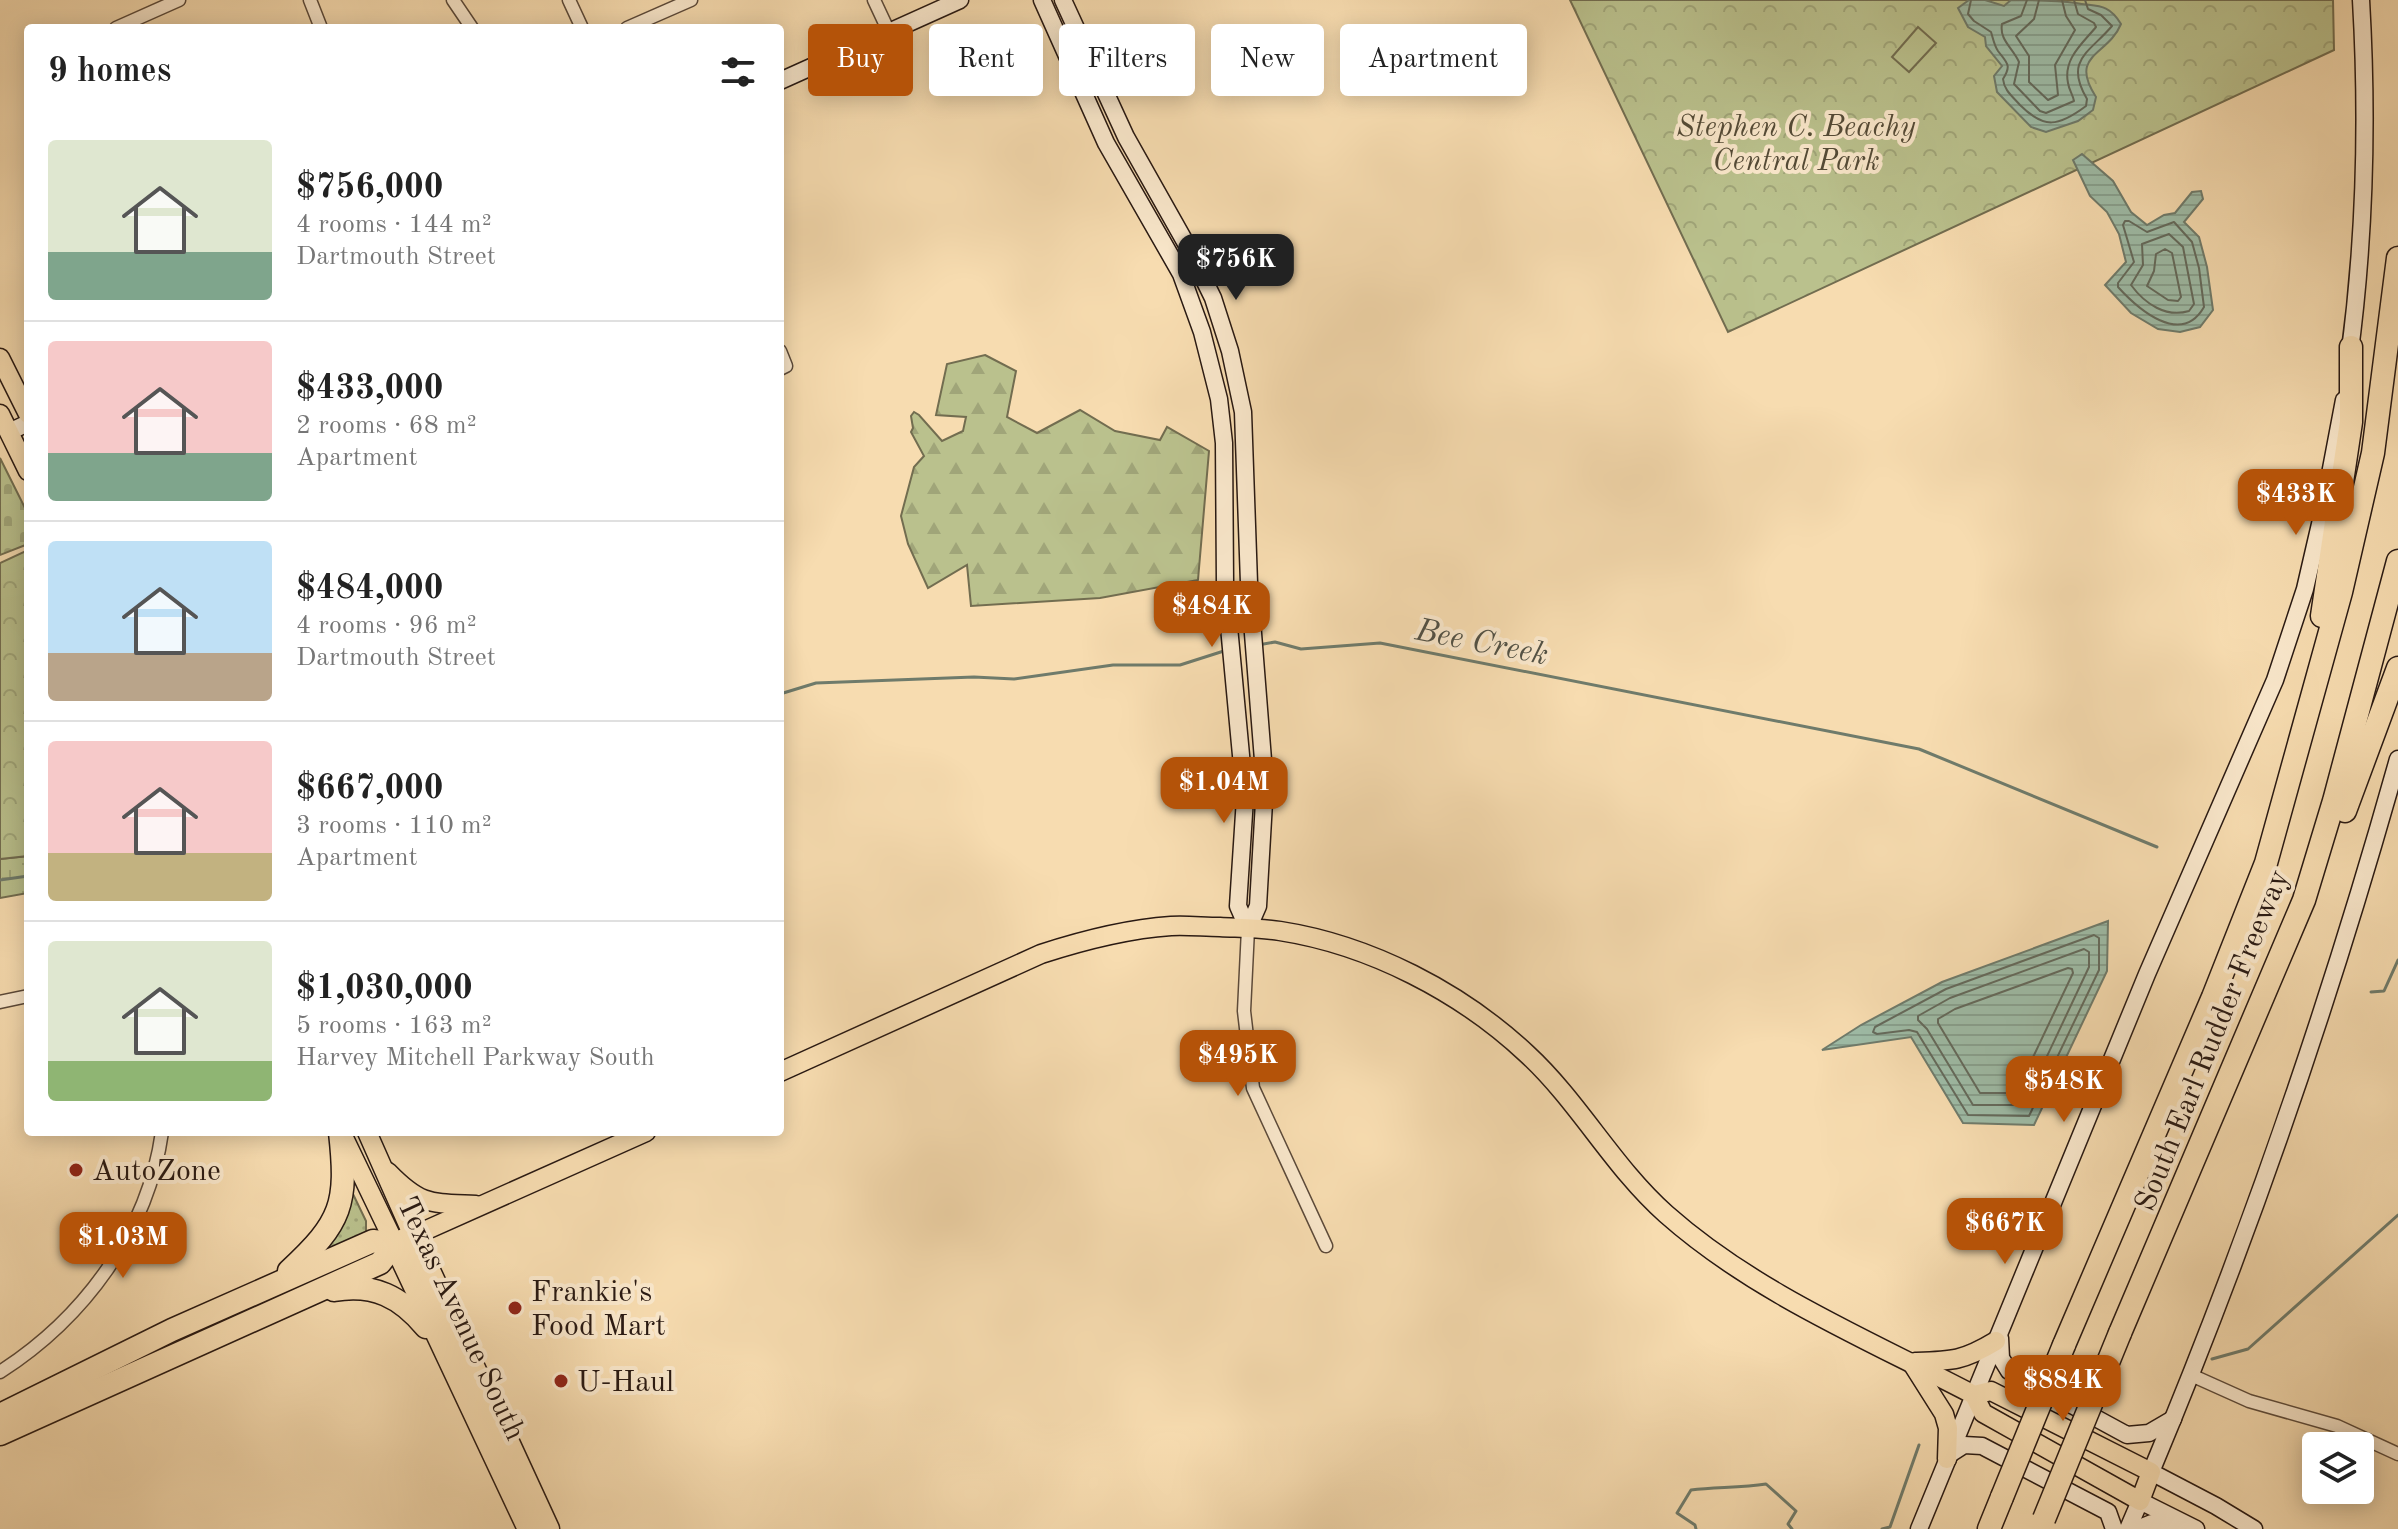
<!DOCTYPE html>
<html lang="en">
<head>
<meta charset="utf-8">
<style>
  body { margin:0; font-family:"Old Standard TT",serif; background:#f6f6f6; color:#222; height:100vh; display:flex; flex-direction:column; font-size:30px; white-space:nowrap }
  * { box-sizing:border-box; margin:0 }
  p { font-size:26px; color:#767676 }
  .icon { flex:none; width:44px; height:44px; fill:none; stroke:currentColor; stroke-width:2; stroke-linecap:round; stroke-linejoin:round }
  .map { position:relative; flex:1; overflow:hidden }
  .drawer { position:absolute; left:24px; top:24px; width:760px; height:1112px; display:flex; flex-direction:column; background:#fff; border-radius:8px; box-shadow:0 4px 20px #0003 }
  .drawer>* { flex:none }
  .hud { position:absolute; left:808px; top:24px; width:760px; height:72px; display:flex; gap:16px }
  .buttons { position:absolute; left:2302px; top:1432px; display:grid; gap:16px }
  .buttons a { display:grid; place-items:center; width:72px; height:72px; border-radius:8px; background:#fff; box-shadow:0 4px 20px #0003; font-size:40px }
  .price { position:absolute; translate:-50% -68px; padding:0 18px; border-radius:16px; background:#b45309; color:#fff; font-size:26px; line-height:52px; filter:drop-shadow(0 2px 4px #0008) }
  .price::after { content:''; position:absolute; left:50%; top:48px; width:24px; height:18px; margin-left:-12px; background:inherit; clip-path:polygon(0 0,100% 0,50% 100%) }
  .price.active { background:#222; color:#fff }
  ul { padding:0; list-style:none }
  li { display:flex; align-items:center; gap:24px; height:200px; padding:0 24px }
  li+li { border-top:2px solid #e0e0e0 }
  li span { display:grid; place-items:center; flex:none; width:224px; height:160px; border-radius:8px; color:#555 }
  li>.icon { margin-inline-start:auto }
  span .icon { width:96px; height:96px; fill:#fffc; stroke-width:1 }
  li b { font-size:34px }
  h2 { display:flex; justify-content:space-between; align-items:center; height:96px; padding:0 24px; font-size:34px }
  .chip { padding:0 28px; border-radius:8px; background:#fff; box-shadow:0 4px 20px #0003; font-size:28px; line-height:72px }
  .chip.active { background:#b45309; color:#fff }
  .map>svg:first-child { display:block }
  .grass { fill:url(#grass-dots); stroke:#726d50; stroke-width:2 }
  .forest { fill:url(#forest-firs); stroke:#726d50; stroke-width:2 }
  .wetland { fill:url(#wetland-marsh); stroke:#726d50; stroke-width:2 }
  .cemetery { fill:url(#cemetery-stones); stroke:#726d50; stroke-width:2 }
  .park { fill:url(#park-crowns); stroke:#726d50; stroke-width:2 }
  .garden { fill:#bac18d; stroke:#726d50; stroke-width:2 }
  .water { fill:url(#water-rules); stroke:#6f7b6b; stroke-width:2 }
  .lines { fill:none; stroke-linecap:round; stroke-linejoin:round }
  .shore { stroke:#646a5c; stroke-width:2 }
  .stream { stroke:#6f7b6b; stroke-width:3 }
  .street-casing { stroke:#5c4a3a; stroke-width:15 }
  .secondary-casing { stroke:#291912; stroke-width:19 }
  .primary-casing { stroke:#291912; stroke-width:21 }
  .highway-casing { stroke:#291912; stroke-width:25 }
  .street { stroke:#fae8cc; stroke-width:12 }
  .secondary { stroke:#fae8cc; stroke-width:16 }
  .primary { stroke:#f7dcb0; stroke-width:18 }
  .highway { stroke:#f7dcb0; stroke-width:22 }
  .highway-bridge-casing { stroke:#291912; stroke-width:25; stroke-linecap:butt }
  .highway-bridge { stroke:#f7dcb0; stroke-width:22 }
  .poi-dot { fill:#8f2418; stroke:#fae8cc; stroke-width:3 }
  .labels { text-anchor:middle; stroke-width:8; stroke-linejoin:round; paint-order:stroke }
  .park-label { font-size:30px; font-style:italic; fill:#544b37; stroke:#fae8cc }
  .street-label { font-size:30px; fill:#291912; stroke:#fae8cc }
  .poi-label { font-size:30px; fill:#291912; stroke:#fae8cc; text-anchor:start }
  .water-label { font-size:32px; font-style:italic; fill:#525246; stroke:#fae8cc }
</style>
</head>
<body>
<div class="map">
<svg width="2398" height="1529" viewBox="0 0 2398 1529">
  <defs>
    <pattern id="grass-dots" width="8" height="8" patternUnits="userSpaceOnUse" patternTransform="scale(2)"><rect width="8" height="8" fill="#bac18d"/><path d="M2 2h.1M6 6h.1" fill="none" stroke="#a0a579" stroke-width="1.8" stroke-linecap="round"/></pattern>
    <pattern id="forest-firs" width="22" height="20" patternUnits="userSpaceOnUse" patternTransform="scale(2)"><rect width="22" height="20" fill="#bac18d"/><path d="M5 1l3.5 6h-7zM16 11l3.5 6h-7z" fill="#a0a579"/></pattern>
    <pattern id="wetland-marsh" width="20" height="14" patternUnits="userSpaceOnUse" patternTransform="scale(2)"><rect width="20" height="14" fill="#bac18d"/><path d="M1 5h8M5 5V1M11 12h8M15 12V8" fill="none" stroke="#a0a579"/></pattern>
    <pattern id="cemetery-stones" width="16" height="16" patternUnits="userSpaceOnUse" patternTransform="scale(2)"><rect width="16" height="16" fill="#bac18d"/><path d="M2 7V4a2 2 0 0 1 4 0v3zM10 15v-3a2 2 0 0 1 4 0v3z" fill="#a0a579"/></pattern>
    <pattern id="park-crowns" width="20" height="18" patternUnits="userSpaceOnUse" patternTransform="scale(2)"><rect width="20" height="18" fill="#bac18d"/><path d="M2 6a3 3 0 1 1 6 0M12 15a3 3 0 1 1 6 0" fill="none" stroke="#a0a579"/></pattern>
    <pattern id="water-rules" width="6" height="5" patternUnits="userSpaceOnUse" patternTransform="scale(2)"><rect width="6" height="5" fill="#9ebca7"/><path d="M0 2.5h6" fill="none" stroke="#88a18f"/></pattern>
  </defs>
  <rect width="100%" height="100%" fill="#f7dcb0"/>
  <filter id="stains"><feTurbulence type="fractalNoise" baseFrequency=".0025" numOctaves="4"/><feColorMatrix values="0 0 0 0 .2 0 0 0 0 .09 0 0 0 0 .02 0 0 0 .5 -.17"/></filter>
  <radialGradient id="worn" r=".72"><stop offset=".6" stop-color="#630" stop-opacity="0"/><stop offset="1" stop-color="#630" stop-opacity=".3"/></radialGradient>
  <!-- grass -->
  <polygon class="grass" points="352,1192 366,1221 366,1235 315,1258"/>
  <!-- forest -->
  <polygon class="forest" points="985,355 1016,371 1007,417 1037,433 1080,410 1115,431 1160,440 1167,427 1209,451 1198,580 1100,598 971,606 967,565 928,588 908,544 901,516 914,467 924,456 911,432 913,428 911,416 914,412 919,415 942,441 963,431 966,417 936,415 947,364"/>
  <!-- wetland -->
  <polygon class="wetland" points="28,856 28,893 0,898 0,859"/>
  <!-- cemetery -->
  <polygon class="cemetery" points="0,458 28,514 28,544 0,555"/>
  <!-- park -->
  <g class="park">
    <polygon points="1570,0 2333,0 2334,50 1728,332"/>
    <polygon points="28,550 28,856 0,859 0,563"/>
  </g>
  <!-- garden -->
  <polygon class="garden" points="1918,27 1936,43 1909,72 1892,57"/>
  <!-- water -->
  <g class="water">
    <path d="M1969,0H1985L2004,6L2011,0C2033,0 2055,0 2076,3C2096,7 2108,2 2121,24C2108,56 2068,54 2096,97L2093,110L2078,121L2046,132L2031,127L1997,92L1994,76L2002,66L1986,46L1985,37L1968,27L1958,8Z"/>
    <polygon points="2082,154 2113,181 2131,212 2147,225 2164,215 2175,213 2192,192 2201,191 2203,199 2184,222 2199,237 2207,267 2213,310 2200,327 2180,332 2158,329 2131,313 2105,285 2126,262 2119,234 2107,212 2090,196 2073,160"/>
    <polygon points="2108,921 2107,971 2034,1125 1963,1123 1911,1037 1822,1050 1861,1025 1942,982"/>
  </g>
  <g class="lines">
    <!-- shore -->
    <g class="shore">
      <path d="M1971,0L1968,14L1974,21L1991,32C1993,38 1994,45 1998,51C2007,63 2012,65 2003,79C2004,90 2012,96 2020,105C2044,129 2058,127 2086,106L2087,99C2064,60 2089,53 2112,26L2101,15L2088,9L2085,0"/>
      <path d="M2027,0L2021,16L2002,24C1999,40 2013,48 2019,62L2014,84L2040,111L2046,113L2074,101C2073,95 2069,90 2068,83C2063,59 2082,44 2096,27L2094,23L2078,14L2074,0"/>
      <polyline points="2039,0 2034,19 2016,36 2029,56 2029,82 2048,100 2058,95 2055,65 2075,30 2066,16 2062,0"/>
      <path d="M2125,221H2129L2147,232L2174,222L2192,242L2199,268L2204,307C2181,347 2138,309 2118,287V283L2134,262L2123,225Z"/>
      <path d="M2169,234L2183,247L2194,304L2189,311C2166,318 2145,304 2131,285L2143,265L2142,244Z"/>
      <polygon points="2165,249 2172,253 2181,297 2178,301 2168,300 2147,286 2154,271 2156,254"/>
      <polygon points="2094,935 2099,938 2099,970 2029,1116 1968,1115 1917,1032 1909,1030 1877,1034 1873,1032 1875,1027 1946,989"/>
      <polygon points="2084,949 2089,952 2089,967 2024,1105 1973,1105 1927,1029 1918,1020 1918,1016 1950,998"/>
      <polygon points="2068,968 2072,969 2073,973 2016,1093 1980,1093 1938,1023 1938,1019 1955,1009"/>
    </g>
    <!-- stream -->
    <g class="stream">
      <polyline points="1258,645 1275,642 1301,649 1380,643 1919,749 2157,847"/>
      <polyline points="780,694 816,683 974,677 1014,679 1113,665 1180,665 1227,650"/>
      <polyline points="0,880 28,876"/>
      <polyline points="2371,992 2384,991 2398,960"/>
      <polyline points="2212,1359 2248,1349 2398,1215"/>
      <path d="M1696,1529L1695,1525L1677,1513L1691,1490C1716,1487 1741,1488 1766,1484L1796,1511L1788,1524L1792,1529"/>
      <polyline points="1882,1529 1890,1527 1919,1445"/>
    </g>
    <!-- street casing -->
    <g class="street-casing">
      <g id="street">
        <polyline points="310,0 321,28"/>
        <polyline points="453,0 472,28"/>
        <polyline points="569,0 582,28"/>
        <polyline points="874,0 889,32"/>
        <polyline points="116,28 179,0"/>
        <polyline points="627,28 691,0"/>
        <polyline points="780,351 786,366 780,369"/>
        <polyline points="1248,929 1244,1011 1253,1088 1326,1246"/>
        <polyline points="0,1002 28,996"/>
        <path d="M0,1372C84,1318 148,1232 162,1132"/>
        <polyline points="2191,1375 2249,1401 2337,1426 2398,1454"/>
      </g>
    </g>
    <!-- secondary casing -->
    <g class="secondary-casing">
      <g id="secondary">
        <polyline points="1042,0 1106,143 1181,274 1202,332 1219,399 1224,443 1225,584 1245,798 1238,906 1248,929"/>
        <polyline points="1063,0 1126,137 1188,247 1213,298 1230,351 1243,412 1249,583 1263,760 1264,802 1258,906 1248,929"/>
        <polyline points="780,81 960,0"/>
        <path d="M2349,358C2365,239 2368,120 2361,0"/>
        <polyline points="9,432 28,423"/>
        <polyline points="2000,1338 2001,1358 2009,1371 2127,1435 2149,1433 2173,1419"/>
        <polyline points="1950,1454 1964,1445 1982,1446 2108,1512 2114,1529"/>
        <polyline points="1919,1529 2147,974 2275,680 2305,589 2323,511 2344,400"/>
        <polyline points="2128,1529 2140,1501 2196,1529"/>
        <polyline points="2137,1529 2152,1523 2178,1523"/>
        <path d="M2254,1529L2216,1506L2151,1472C2248,1240 2330,1002 2398,759"/>
      </g>
    </g>
    <!-- primary casing -->
    <g class="primary-casing">
      <g id="primary">
        <polyline points="0,358 28,414"/>
        <polyline points="0,414 28,471"/>
        <path d="M780,1072L1041,954C1084,940 1127,929 1171,926C1187,925 1204,927 1220,927C1240,928 1261,928 1280,931C1370,945 1461,992 1527,1054C1579,1102 1613,1167 1666,1214C1755,1293 1869,1340 1974,1395L1983,1413L2140,1501L2151,1472L1991,1391L1974,1395"/>
        <polyline points="367,1132 413,1236 646,1132"/>
        <polyline points="344,1138 395,1244"/>
        <path d="M388,1172C421,1206 431,1203 476,1205"/>
        <path d="M1915,1362C1952,1361 1963,1361 1996,1341"/>
        <polyline points="1913,1365 1944,1414 1948,1428 1947,1459"/>
      </g>
    </g>
    <!-- highway casing -->
    <g class="highway-casing">
      <g id="highway">
        <polyline points="2322,616 2351,422 2351,347"/>
        <polyline points="2345,811 2398,668"/>
        <polyline points="395,1244 529,1529"/>
        <path d="M289,1271C342,1222 348,1204 340,1132"/>
        <path d="M334,1290C374,1283 401,1297 426,1327"/>
        <polyline points="2120,1333 2304,900 2334,801 2398,561"/>
        <polyline points="2064,1345 2213,997 2266,863 2341,592 2373,453 2398,258"/>
        <polyline points="0,1415 172,1330 373,1241 395,1244"/>
        <polyline points="0,1434 380,1263 395,1244 413,1236 548,1529"/>
        <polyline points="1989,1529 2002,1497"/>
      </g>
    </g>
    <!-- street -->
    <use href="#street" class="street"/>
    <!-- secondary -->
    <use href="#secondary" class="secondary"/>
    <!-- primary -->
    <use href="#primary" class="primary"/>
    <!-- highway -->
    <use href="#highway" class="highway"/>
    <!-- highway-bridge casing -->
    <g class="highway-bridge-casing">
      <g id="highway-bridge">
        <polyline points="2002,1497 2064,1345"/>
        <polyline points="2044,1519 2120,1333"/>
      </g>
    </g>
    <!-- highway-bridge -->
    <use href="#highway-bridge" class="highway-bridge"/>
  </g>
  <!-- markers -->
  <g class="poi-dot">
    <circle cx="76" cy="1170" r="8"/>
    <circle cx="515" cy="1308" r="8"/>
    <circle cx="561" cy="1381" r="8"/>
  </g>
  <g class="labels">
    <!-- park labels -->
    <g class="park-label">
      <text x="1796" y="136">Stephen C. Beachy<tspan x="1796" dy="34">Central Park</tspan></text>
    </g>
    <!-- street labels -->
    <g class="street-label">
      <text transform="translate(2211 1040) rotate(-68)" y="10">South Earl Rudder Freeway</text>
      <text transform="translate(462 1318) rotate(65)" y="10">Texas Avenue South</text>
    </g>
    <!-- poi labels -->
    <g class="poi-label">
      <text x="92" y="1180">AutoZone</text>
      <text x="531" y="1301">Frankie's<tspan x="531" dy="34">Food Mart</tspan></text>
      <text x="577" y="1391">U-Haul</text>
    </g>
    <!-- water labels -->
    <g class="water-label">
      <text transform="translate(1482 641) rotate(11)" y="11">Bee Creek</text>
    </g>
  </g>
  <rect width="100%" height="100%" filter="url(#stains)"/>
  <rect width="100%" height="100%" fill="url(#worn)"/>
</svg>
<div class="buttons">
<a><svg class="icon" aria-label="layers" viewBox="0 0 24 24"><path d="M12 4l9 5-9 5-9-5zM3 14l9 5 9-5"/></svg></a>
</div>
<b class="price active" style="left:1236px;top:302px">$756K</b>
<b class="price" style="left:2296px;top:537px">$433K</b>
<b class="price" style="left:1212px;top:649px">$484K</b>
<b class="price" style="left:1224px;top:825px">$1.04M</b>
<b class="price" style="left:1238px;top:1098px">$495K</b>
<b class="price" style="left:2064px;top:1124px">$548K</b>
<b class="price" style="left:2005px;top:1266px">$667K</b>
<b class="price" style="left:123px;top:1280px">$1.03M</b>
<b class="price" style="left:2063px;top:1423px">$884K</b>
<div class="hud">
<a class="chip active">Buy</a>
<a class="chip">Rent</a>
<a class="chip">Filters</a>
<a class="chip">New</a>
<a class="chip">Apartment</a>
</div>
<section class="drawer">
<h2>9 homes<svg class="icon" aria-label="filters" viewBox="0 0 24 24"><path d="M4 7h16M4 17h16"/><circle cx="9" cy="7" r="2"/><circle cx="15" cy="17" r="2"/></svg></h2>
<ul>
<li><span style="background:linear-gradient(#dfe7d0 70%,#7fa58c 0)"><svg class="icon" aria-label="home" viewBox="0 0 24 24"><path d="M3 11l9-7 9 7M6 9v11h12V9"/></svg></span><div><b>$756,000</b><p>4 rooms · 144 m²</p><p>Dartmouth Street</p></div></li>
<li><span style="background:linear-gradient(#f6c9c9 70%,#7fa58c 0)"><svg class="icon" aria-label="home" viewBox="0 0 24 24"><path d="M3 11l9-7 9 7M6 9v11h12V9"/></svg></span><div><b>$433,000</b><p>2 rooms · 68 m²</p><p>Apartment</p></div></li>
<li><span style="background:linear-gradient(#bfe0f5 70%,#b9a48a 0)"><svg class="icon" aria-label="home" viewBox="0 0 24 24"><path d="M3 11l9-7 9 7M6 9v11h12V9"/></svg></span><div><b>$484,000</b><p>4 rooms · 96 m²</p><p>Dartmouth Street</p></div></li>
<li><span style="background:linear-gradient(#f6c9c9 70%,#c2b280 0)"><svg class="icon" aria-label="home" viewBox="0 0 24 24"><path d="M3 11l9-7 9 7M6 9v11h12V9"/></svg></span><div><b>$667,000</b><p>3 rooms · 110 m²</p><p>Apartment</p></div></li>
<li><span style="background:linear-gradient(#dfe7d0 75%,#8fb573 0)"><svg class="icon" aria-label="home" viewBox="0 0 24 24"><path d="M3 11l9-7 9 7M6 9v11h12V9"/></svg></span><div><b>$1,030,000</b><p>5 rooms · 163 m²</p><p>Harvey Mitchell Parkway South</p></div></li>
</ul>
</section>
</div>
</body>
</html>
